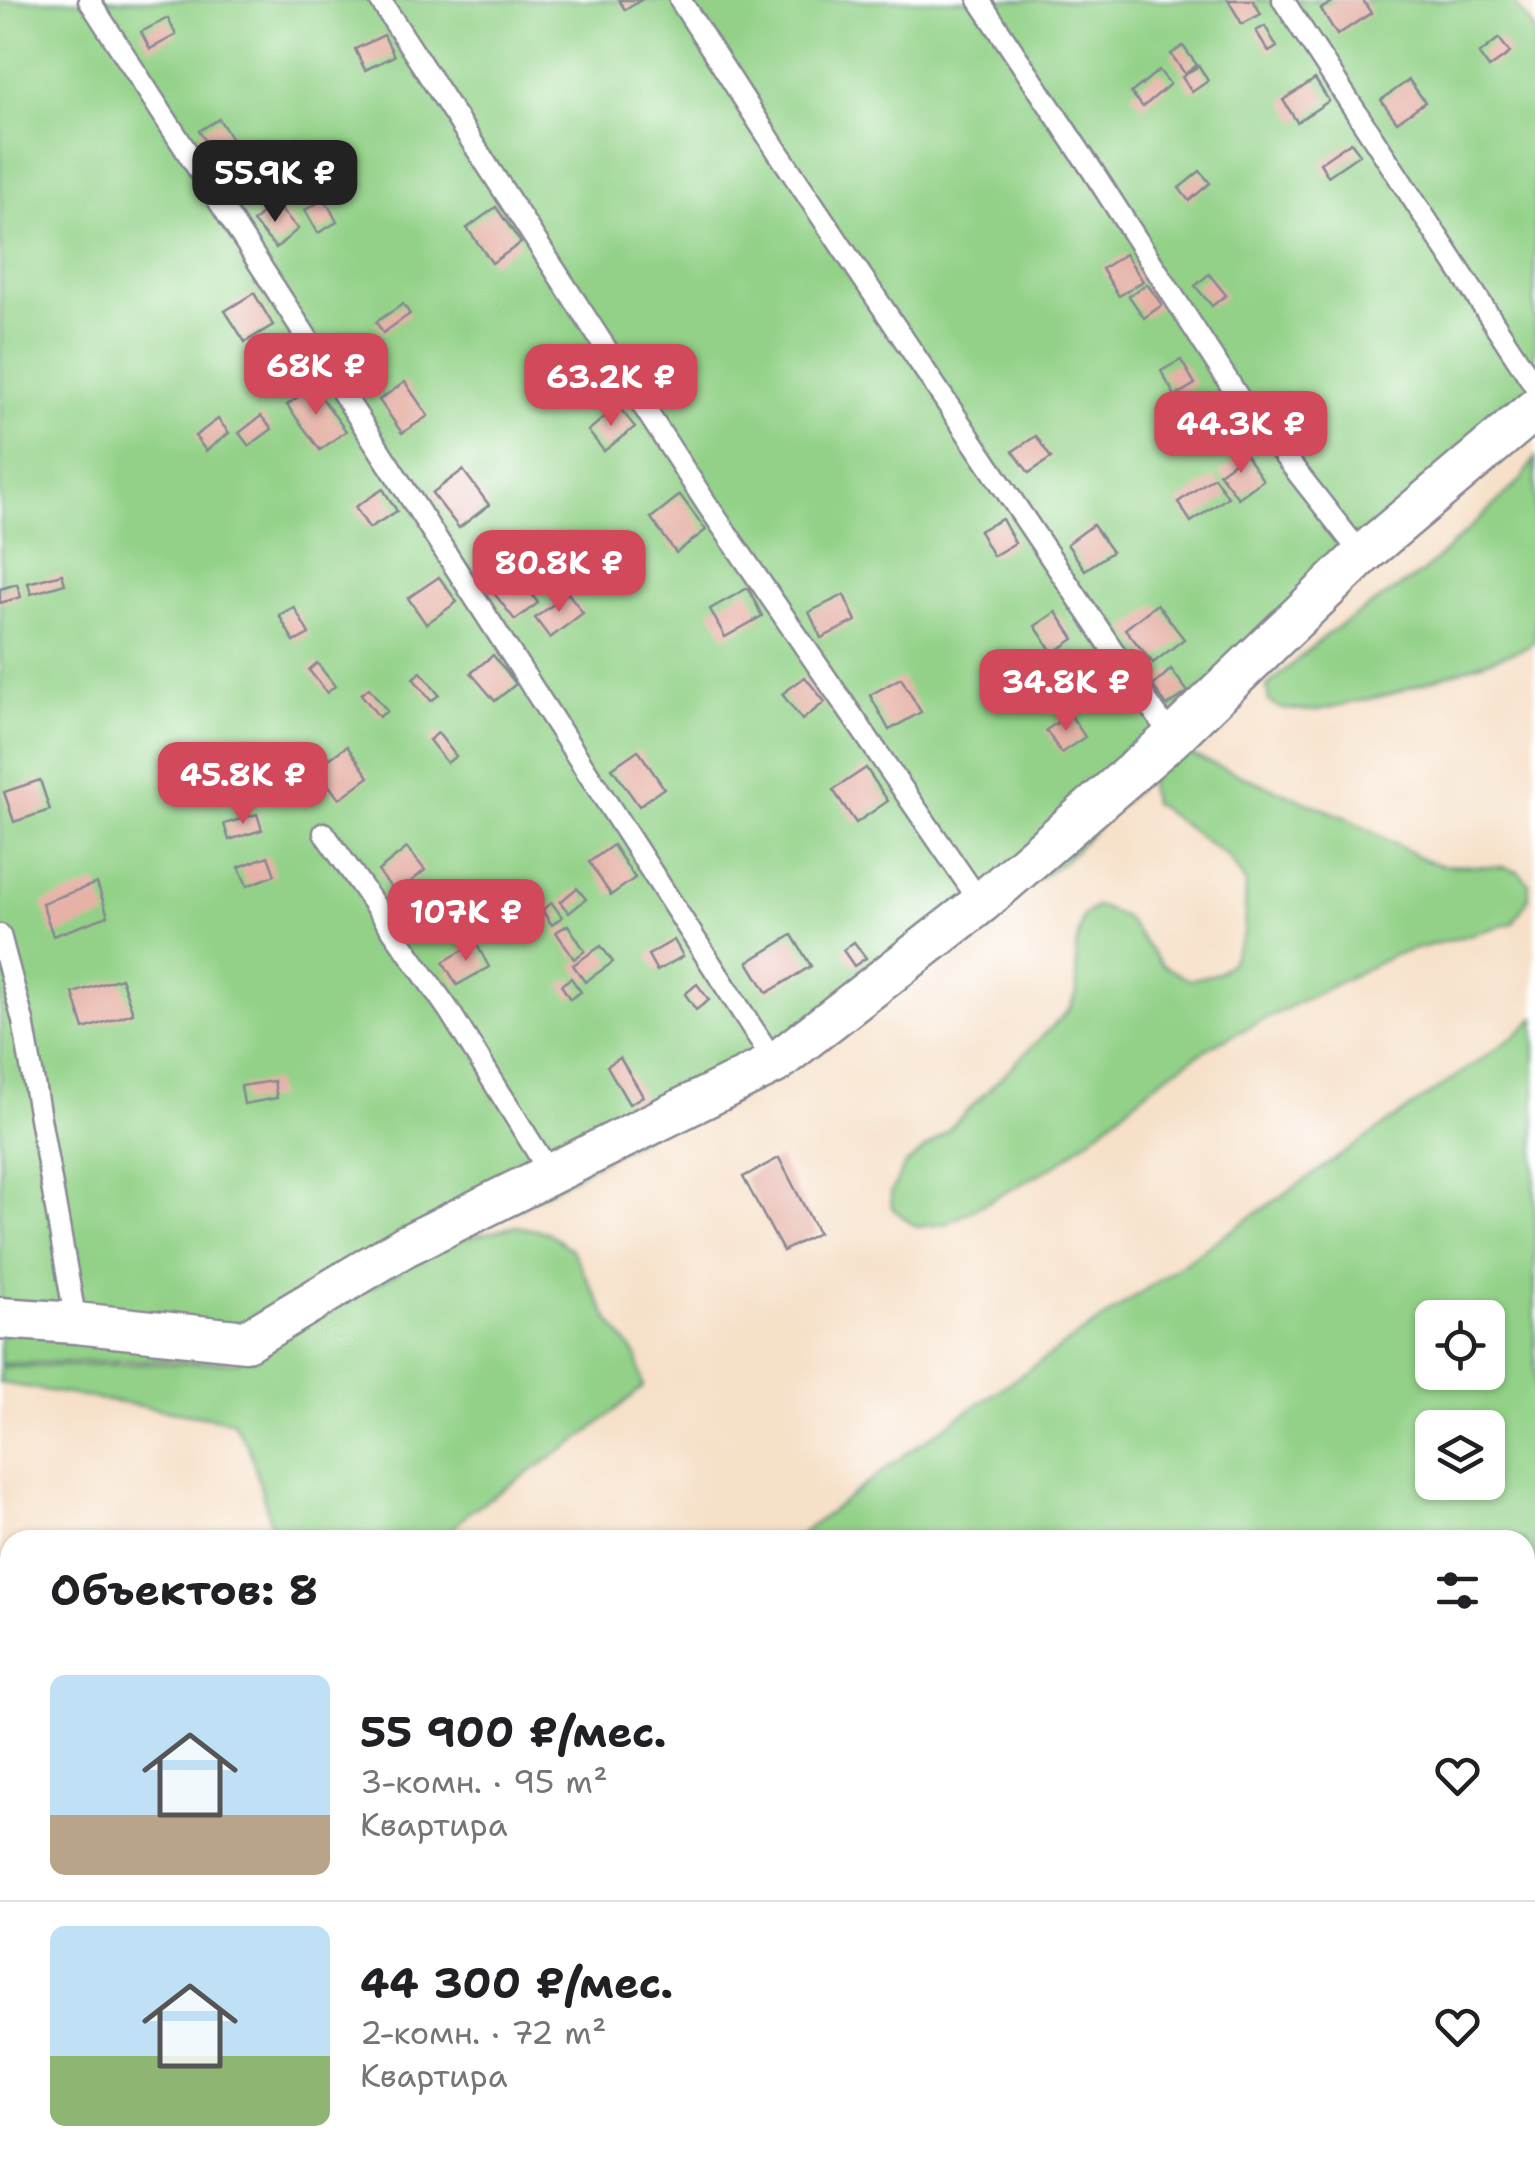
<!DOCTYPE html>
<html lang="ru">
<head>
<meta charset="utf-8">
<style>
  body { margin:0; font-family:"Shantell Sans",sans-serif; background:#f2f2f2; color:#202124; height:100vh; display:flex; flex-direction:column; font-size:38px; white-space:nowrap }
  * { box-sizing:border-box; margin:0 }
  p { font-size:32px; color:#757577 }
  .icon { flex:none; width:55px; height:55px; fill:none; stroke:currentColor; stroke-width:2; stroke-linecap:round; stroke-linejoin:round }
  .map { position:relative; flex:1; overflow:hidden }
  .details { position:absolute; left:0px; top:1530px; width:1535px; height:642px; display:flex; flex-direction:column; background:#fff; border-radius:30px 30px 0 0; box-shadow:0 2px 8px #0004 }
  .details>* { flex:none }
  .controls { position:absolute; left:1415px; top:1300px; display:grid; gap:20px }
  .controls a { display:grid; place-items:center; width:90px; height:90px; border-radius:15px; background:#fff; box-shadow:0 2px 8px #0004; font-size:50px }
  .price { position:absolute; translate:-50% -85px; padding:0 22px; border-radius:20px; background:#d1495b; color:#fff; font-size:32px; line-height:65px; filter:drop-shadow(0 2px 5px #0008) }
  .price::after { content:''; position:absolute; left:50%; top:60px; width:30px; height:22px; margin-left:-15px; background:inherit; clip-path:polygon(0 0,100% 0,50% 100%) }
  .price.on { background:#222; color:#fff }
  ul { padding:0; list-style:none }
  li { display:flex; align-items:center; gap:30px; height:250px; padding:0 50px }
  li+li { border-top:2px solid #e0e0e0 }
  li span { display:grid; place-items:center; flex:none; width:280px; height:200px; border-radius:15px; color:#555 }
  li>.icon { margin-inline-start:auto }
  span .icon { width:120px; height:120px; fill:#fffc; stroke-width:1 }
  li b { font-size:42px }
  h2 { display:flex; justify-content:space-between; align-items:center; height:120px; padding:0 50px; font-size:42px }
  .map>svg:first-child { display:block }
  .industrial { fill:#cec2b9 }
  .green { fill:#92d187; stroke:#568072; stroke-width:2.5; fill-rule:evenodd }
  .building { fill:#e6b1a6 }
  .lines { fill:none; stroke-linecap:round; stroke-linejoin:round }
  .service-casing { stroke:#888893; stroke-width:25 }
  .minor-casing { stroke:#888893; stroke-width:45 }
  .service { stroke:#fff; stroke-width:20 }
  .minor { stroke:#fff; stroke-width:40 }
  .rail-casing { stroke:#1b2f5e; stroke-width:11 }
  .rail { stroke:#fff; stroke-width:8; stroke-dasharray:22; stroke-linecap:butt }
</style>
</head>
<body>
<div class="map">
<svg width="1535" height="2172" viewBox="0 0 1535 2172">
  <rect width="100%" height="100%" fill="#fff"/>
  <filter id="ink" filterUnits="userSpaceOnUse"><feTurbulence type="fractalNoise" baseFrequency=".01" numOctaves="2"/><feDisplacementMap in="SourceGraphic" scale="20" xChannelSelector="R" yChannelSelector="G"/><feConvolveMatrix kernelMatrix="1 2 1 2 8 2 1 2 1" color-interpolation-filters="sRGB"/></filter>
  <filter id="wash" filterUnits="userSpaceOnUse"><feTurbulence type="fractalNoise" baseFrequency=".0048" numOctaves="4" result="noise"/><feDisplacementMap in="SourceGraphic" scale="40" xChannelSelector="R" yChannelSelector="G"/><feGaussianBlur stdDeviation="2.25" result="paint"/><feColorMatrix in="noise" values="0 0 0 0 0 0 0 0 0 0 0 0 0 0 0 0 0 1.4 0 .05"/><feComposite in="paint" operator="in"/></filter>
  <g filter="url(#wash)">
    <rect width="100%" height="100%" fill="#f6e0c8"/>
    <!-- industrial -->
    <polygon class="industrial" points="1535,1956 1535,2172 1208,2172 1222,2162 1525,2162 1525,1963"/>
    <!-- green -->
    <g class="green">
      <polygon points="0,0 1512,0 1535,31 1535,399 1177,752 1186,753 1344,817 1427,861 1442,865 1504,867 1519,872 1529,883 1529,898 1513,923 1394,955 1215,1044 1165,1076 1058,1164 946,1224 916,1227 892,1208 891,1193 905,1165 945,1133 1070,1009 1077,993 1076,947 1083,916 1097,906 1125,917 1162,965 1189,980 1218,973 1231,962 1244,934 1246,884 1229,858 1153,803 1149,788 1150,776 1064,861 775,1063 463,1239 516,1226 547,1232 572,1250 608,1318 637,1357 643,1387 584,1436 469,1512 442,1540 276,1540 249,1448 232,1421 0,1383 0,1367 237,1362 403,1270 227,1358 0,1364"/>
      <polygon points="1535,458 1535,642 1525,648 1391,694 1314,711 1283,709 1269,702 1267,686 1327,634 1423,572 1521,480"/>
      <path d="M1535,1018V1820L1525,1826V1540H793L904,1455L1515,1036ZM1432,1318H1488V1372H1432ZM1432,1428H1488V1482H1432Z"/>
      <polygon points="10,2139 10,2162 138,2163 126,2172 0,2172 0,2147"/>
      <polygon points="261,2162 1043,2162 1043,2163 1031,2172 251,2172"/>
    </g>
    <g id="blocks">
      <!-- building -->
      <g class="building">
        <polygon points="619,0 641,0 625,10"/>
        <polygon points="1228,0 1253,0 1261,14 1242,24"/>
        <polygon points="1336,0 1363,0 1371,13 1337,35 1321,9"/>
        <polygon points="168,18 176,35 150,49 141,32"/>
        <polygon points="1265,26 1277,47 1269,52 1256,31"/>
        <polygon points="384,35 394,56 365,70 355,49"/>
        <polygon points="1499,38 1510,53 1489,68 1479,54"/>
        <polygon points="1183,46 1197,65 1185,74 1171,54"/>
        <polygon points="1199,66 1208,81 1192,92 1182,77"/>
        <polygon points="1159,70 1170,84 1143,107 1131,93"/>
        <polygon points="1315,79 1329,101 1297,122 1283,100"/>
        <polygon points="1409,80 1425,102 1397,122 1381,100"/>
        <polygon points="219,119 233,141 213,153 199,131"/>
        <polygon points="1351,142 1360,154 1328,176 1320,163"/>
        <polygon points="1200,171 1210,183 1189,201 1179,188"/>
        <polygon points="325,199 337,222 318,233 305,210"/>
        <polygon points="274,202 298,229 276,248 253,222"/>
        <polygon points="496,207 521,243 492,263 467,228"/>
        <polygon points="1125,254 1143,281 1119,296 1102,269"/>
        <polygon points="1209,274 1226,295 1212,306 1195,286"/>
        <polygon points="1147,284 1162,305 1144,318 1129,296"/>
        <polygon points="254,293 273,325 245,342 225,311"/>
        <polygon points="403,304 410,314 383,333 376,322"/>
        <polygon points="1181,360 1195,384 1175,396 1161,371"/>
        <polygon points="405,382 428,416 402,433 379,400"/>
        <polygon points="313,386 346,431 320,450 287,405"/>
        <polygon points="618,406 635,427 604,451 588,431"/>
        <polygon points="261,416 272,429 249,446 239,433"/>
        <polygon points="218,419 229,433 206,451 195,436"/>
        <polygon points="1036,436 1051,458 1029,473 1013,451"/>
        <polygon points="1245,454 1263,480 1238,498 1219,473"/>
        <polygon points="463,470 489,505 459,528 432,493"/>
        <polygon points="1214,477 1228,497 1191,522 1178,502"/>
        <polygon points="383,489 397,511 369,528 355,507"/>
        <polygon points="680,495 706,530 676,553 651,518"/>
        <polygon points="1002,519 1015,543 993,556 979,531"/>
        <polygon points="1093,525 1112,552 1085,570 1067,544"/>
        <polygon points="62,574 65,584 31,594 28,583"/>
        <polygon points="517,574 538,603 515,620 493,592"/>
        <polygon points="439,577 457,602 426,624 408,598"/>
        <polygon points="17,584 21,597 0,603 0,589"/>
        <polygon points="748,588 762,616 725,637 710,609"/>
        <polygon points="568,593 583,613 550,638 535,618"/>
        <polygon points="844,595 856,621 821,638 809,612"/>
        <polygon points="1157,604 1184,639 1153,663 1125,629"/>
        <polygon points="294,607 309,634 294,642 279,615"/>
        <polygon points="1056,612 1074,639 1053,653 1035,626"/>
        <polygon points="493,655 516,684 495,701 471,673"/>
        <polygon points="317,663 335,686 327,693 309,670"/>
        <polygon points="1171,669 1188,692 1167,706 1153,686"/>
        <polygon points="421,672 439,695 431,701 413,678"/>
        <polygon points="805,677 825,702 802,720 782,694"/>
        <polygon points="901,678 921,712 889,730 870,695"/>
        <polygon points="369,688 387,711 379,717 361,694"/>
        <polygon points="1070,714 1085,737 1061,753 1046,730"/>
        <polygon points="438,733 456,756 447,763 429,740"/>
        <polygon points="347,746 369,777 339,799 316,768"/>
        <polygon points="638,750 664,788 639,806 612,768"/>
        <polygon points="866,768 888,801 856,823 833,790"/>
        <polygon points="40,780 50,810 14,822 4,792"/>
        <polygon points="257,814 262,830 229,840 224,824"/>
        <polygon points="613,845 635,878 611,895 589,862"/>
        <polygon points="407,848 425,870 396,894 378,871"/>
        <polygon points="268,856 275,875 247,886 239,867"/>
        <polygon points="97,883 108,916 53,936 42,903"/>
        <polygon points="577,888 586,899 569,913 560,902"/>
        <polygon points="552,903 562,917 552,925 542,910"/>
        <polygon points="568,925 585,951 574,959 556,932"/>
        <polygon points="792,935 811,966 767,993 748,962"/>
        <polygon points="674,940 683,956 657,971 648,955"/>
        <polygon points="854,942 866,958 854,966 843,950"/>
        <polygon points="476,943 489,967 457,985 443,962"/>
        <polygon points="601,946 613,962 585,982 573,965"/>
        <polygon points="121,978 133,1013 84,1029 73,993"/>
        <polygon points="571,978 581,992 570,999 561,985"/>
        <polygon points="697,984 709,1000 696,1010 685,994"/>
        <polygon points="620,1058 643,1096 629,1104 607,1066"/>
        <polygon points="274,1081 277,1098 244,1104 241,1086"/>
        <polygon points="779,1158 818,1233 783,1251 743,1177"/>
        <polygon points="1261,2162 1397,2162 1383,2172 1246,2172"/>
      </g>
    </g>
  </g>
  <g filter="url(#ink)">
    <use href="#blocks" fill-opacity="0" stroke="#888893" stroke-width="2.5"/>
    <g class="lines">
      <!-- service casing -->
      <g class="service-casing">
        <g id="service">
          <polyline points="89,0 775,1063"/>
          <polyline points="380,0 708,506 981,903"/>
          <polyline points="680,0 776,149 1172,738"/>
          <polyline points="979,0 1092,170 1239,398 1362,555"/>
          <polyline points="1283,0 1535,386"/>
          <polyline points="324,833 448,1009 550,1173"/>
          <polyline points="0,935 23,1021 76,1323"/>
        </g>
      </g>
      <!-- minor casing -->
      <g class="minor-casing">
        <polyline id="minor" points="0,1318 76,1323 246,1341 405,1246 775,1063 981,903 1172,738 1362,555 1535,409"/>
      </g>
      <!-- service -->
      <use href="#service" class="service"/>
      <!-- minor -->
      <use href="#minor" class="minor"/>
      <!-- rail casing -->
      <g class="rail-casing">
        <g id="rail">
          <polyline points="1525,1845 1535,1838"/>
          <polyline points="1525,1928 1535,1921"/>
          <polyline points="1525,1958 1535,1953"/>
          <polyline points="1051,2172 1065,2162"/>
          <polyline points="1171,2172 1184,2162"/>
        </g>
      </g>
      <!-- rail -->
      <use href="#rail" class="rail"/>
    </g>
  </g>
</svg>
<div class="controls">
<a><svg class="icon" aria-label="locate" viewBox="0 0 24 24"><circle cx="12" cy="12" r="6"/><path d="M12 2v4M12 18v4M2 12h4M18 12h4"/></svg></a>
<a><svg class="icon" aria-label="layers" viewBox="0 0 24 24"><path d="M12 4l9 5-9 5-9-5zM3 14l9 5 9-5"/></svg></a>
</div>
<b class="price on" style="left:275px;top:225px">55.9K ₽</b>
<b class="price" style="left:316px;top:418px">68K ₽</b>
<b class="price" style="left:611px;top:429px">63.2K ₽</b>
<b class="price" style="left:1241px;top:476px">44.3K ₽</b>
<b class="price" style="left:559px;top:615px">80.8K ₽</b>
<b class="price" style="left:1066px;top:734px">34.8K ₽</b>
<b class="price" style="left:243px;top:827px">45.8K ₽</b>
<b class="price" style="left:466px;top:964px">107K ₽</b>
<section class="details">
<h2>Объектов: 8<svg class="icon" aria-label="filters" viewBox="0 0 24 24"><path d="M4 7h16M4 17h16"/><circle cx="9" cy="7" r="2"/><circle cx="15" cy="17" r="2"/></svg></h2>
<ul>
<li><span style="background:linear-gradient(#bfe0f5 70%,#b9a48a 0)"><svg class="icon" aria-label="home" viewBox="0 0 24 24"><path d="M3 11l9-7 9 7M6 9v11h12V9"/></svg></span><div><b>55 900 ₽/мес.</b><p>3-комн. · 95 m²</p><p>Квартира</p></div><svg class="icon" aria-label="heart" viewBox="0 0 24 24"><path d="M12 20l-8-8c-3-5 5-10 8-4 3-6 11-1 8 4z"/></svg></li>
<li><span style="background:linear-gradient(#bfe0f5 65%,#8fb573 0)"><svg class="icon" aria-label="home" viewBox="0 0 24 24"><path d="M3 11l9-7 9 7M6 9v11h12V9"/></svg></span><div><b>44 300 ₽/мес.</b><p>2-комн. · 72 m²</p><p>Квартира</p></div><svg class="icon" aria-label="heart" viewBox="0 0 24 24"><path d="M12 20l-8-8c-3-5 5-10 8-4 3-6 11-1 8 4z"/></svg></li>
</ul>
</section>
</div>
</body>
</html>
